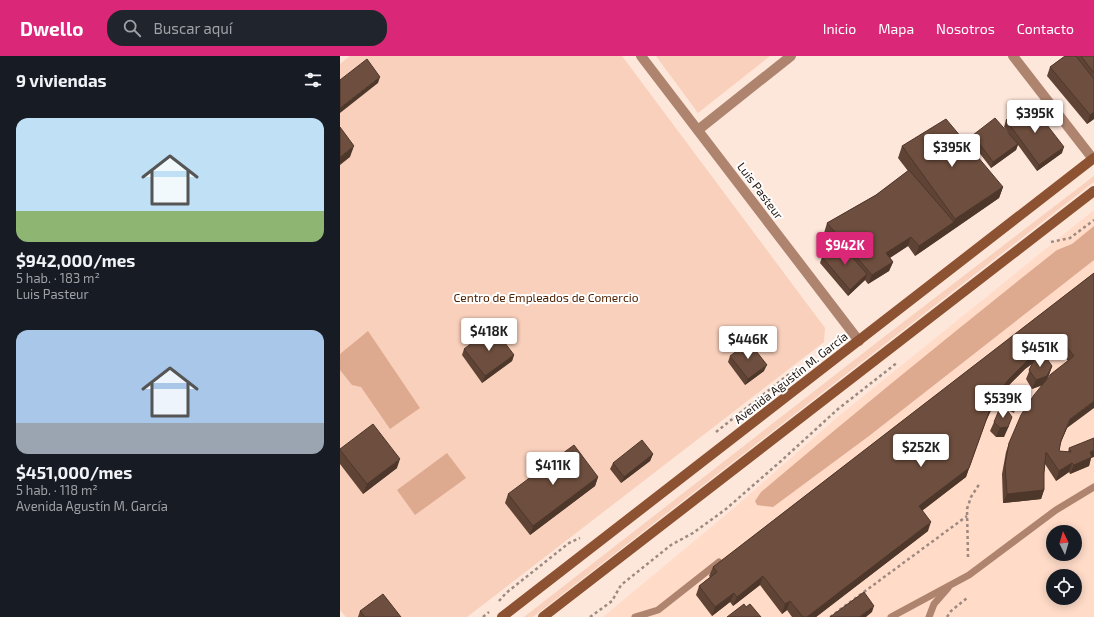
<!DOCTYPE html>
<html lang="es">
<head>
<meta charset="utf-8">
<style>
  body { margin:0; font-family:"Exo 2",sans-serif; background:#20242c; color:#f1f3f6; height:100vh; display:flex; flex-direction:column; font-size:15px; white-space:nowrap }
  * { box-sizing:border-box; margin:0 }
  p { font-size:13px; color:#9ea1a6 }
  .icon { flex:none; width:22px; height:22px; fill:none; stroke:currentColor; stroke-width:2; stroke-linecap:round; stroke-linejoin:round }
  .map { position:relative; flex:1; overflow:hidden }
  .details { display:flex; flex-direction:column; background:#171b24; width:340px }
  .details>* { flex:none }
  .needle { width:26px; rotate:355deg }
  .fabs { position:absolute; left:706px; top:469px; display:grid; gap:8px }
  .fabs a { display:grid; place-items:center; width:36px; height:36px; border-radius:50%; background:#171b24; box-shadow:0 2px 10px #0003; font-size:20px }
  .price { position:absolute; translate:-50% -34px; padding:0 9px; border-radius:4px; background:#fff; color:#222; font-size:13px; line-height:26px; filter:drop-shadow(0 1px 2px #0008) }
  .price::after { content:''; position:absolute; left:50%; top:24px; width:12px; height:9px; margin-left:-6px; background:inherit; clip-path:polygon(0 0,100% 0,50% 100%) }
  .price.active { background:#db2777; color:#fff }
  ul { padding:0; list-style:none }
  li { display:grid; align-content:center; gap:8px; height:212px; padding:0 16px }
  li span { display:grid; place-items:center; height:124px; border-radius:12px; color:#555 }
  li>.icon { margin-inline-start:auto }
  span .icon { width:72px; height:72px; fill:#fffc; stroke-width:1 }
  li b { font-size:17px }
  h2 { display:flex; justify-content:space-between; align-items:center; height:48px; padding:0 16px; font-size:17px }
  header { display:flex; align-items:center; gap:24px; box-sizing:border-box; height:56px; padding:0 20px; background:#db2777; color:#fff }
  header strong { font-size:19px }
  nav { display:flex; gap:22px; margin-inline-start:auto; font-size:14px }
  .search { width:280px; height:36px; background:#20242c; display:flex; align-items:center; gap:10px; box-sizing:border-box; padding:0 14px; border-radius:16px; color:#9ea1a6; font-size:15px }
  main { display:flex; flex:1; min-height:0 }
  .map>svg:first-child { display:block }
  .built { fill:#ffdbc8; fill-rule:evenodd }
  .green { fill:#f9d0bb }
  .water { fill:#deaa8f }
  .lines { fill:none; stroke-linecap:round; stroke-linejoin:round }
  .path { stroke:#9c8980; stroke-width:2.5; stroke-dasharray:3 3; stroke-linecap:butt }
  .service { stroke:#ae846f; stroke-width:7 }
  .minor { stroke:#ae846f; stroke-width:10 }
  .secondary { stroke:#8c5232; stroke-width:10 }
  .wall { fill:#5f4335; fill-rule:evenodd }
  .shaded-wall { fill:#4d372b }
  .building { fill:#6e4e3e; stroke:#4d372b }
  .labels { text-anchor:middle; stroke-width:4; stroke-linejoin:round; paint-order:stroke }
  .street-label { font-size:12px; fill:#23160f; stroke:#fff }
  .park-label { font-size:12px; fill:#512202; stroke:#fff }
</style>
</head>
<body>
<header>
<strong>Dwello</strong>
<div class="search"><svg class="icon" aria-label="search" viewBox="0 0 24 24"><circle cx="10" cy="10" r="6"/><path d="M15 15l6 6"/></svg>Buscar aquí</div>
<nav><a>Inicio</a><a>Mapa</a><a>Nosotros</a><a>Contacto</a></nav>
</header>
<main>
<section class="details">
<h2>9 viviendas<svg class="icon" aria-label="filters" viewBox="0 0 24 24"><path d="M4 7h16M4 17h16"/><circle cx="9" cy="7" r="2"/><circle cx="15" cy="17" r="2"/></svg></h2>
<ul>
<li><span style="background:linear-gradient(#bfe0f5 75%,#8fb573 0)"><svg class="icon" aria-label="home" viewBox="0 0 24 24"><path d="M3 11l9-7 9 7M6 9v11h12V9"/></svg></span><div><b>$942,000/mes</b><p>5 hab. · 183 m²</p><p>Luis Pasteur</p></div></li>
<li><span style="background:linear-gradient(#a9c7e8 75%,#9aa5b1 0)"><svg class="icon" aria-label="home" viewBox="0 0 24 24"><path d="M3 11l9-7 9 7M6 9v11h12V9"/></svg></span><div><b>$451,000/mes</b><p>5 hab. · 118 m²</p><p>Avenida Agustín M. García</p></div></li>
</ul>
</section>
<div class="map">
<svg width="754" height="561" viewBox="0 0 754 561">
  <rect width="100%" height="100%" fill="#fde6da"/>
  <!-- built -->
  <path class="built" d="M754,154V561H263L387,458L499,360ZM713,476H735V498H713ZM713,520H735V542H713Z"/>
  <!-- green -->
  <g class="green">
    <polygon points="10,0 282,0 485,272 484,286 127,561 6,561 0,554 0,8"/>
    <polygon points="316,0 430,0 358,57"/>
    <polygon points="754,120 754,126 193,561 184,561 540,284"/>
  </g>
  <!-- water -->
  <g class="water">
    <path d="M754,170V204L529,380L433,451L417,449L415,445L421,436C518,354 617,273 717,194L732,188Z"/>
    <polygon points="28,275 80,352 50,373 21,331 12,329 0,314 0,298"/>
    <polygon points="107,397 126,422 75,459 57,434"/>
  </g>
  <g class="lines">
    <!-- path -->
    <g class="path">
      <polyline points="711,186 730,182 754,164"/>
      <polyline points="376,376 453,315 458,313"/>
      <polyline points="628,501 627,453 631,441 640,427"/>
      <polyline points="159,545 166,537 229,487 240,482"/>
      <polyline points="143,561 149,556"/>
      <polyline points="250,561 272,545 281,529 331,489 353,477 386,453 441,405 498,353 558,306"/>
      <polyline points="490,561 627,460"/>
      <polyline points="607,561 611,555 627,542"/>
    </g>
    <!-- service -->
    <g class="service">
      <polyline points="295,561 318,554 379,506"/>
      <polyline points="551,561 629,519 716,454 754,431"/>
      <polyline points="589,561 594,548 608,532"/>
    </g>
    <!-- minor -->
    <g class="minor">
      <polyline points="301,0 519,285"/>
      <polyline points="673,0 753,103"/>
      <polyline points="358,74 451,0"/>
    </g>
    <!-- secondary -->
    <g class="secondary">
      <polyline points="162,561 754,102"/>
      <polyline points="203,561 754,135"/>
    </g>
  </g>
  <!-- wall -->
  <g class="wall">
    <polygon points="725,0 754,0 754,63 747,68 707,20 710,11"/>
    <polygon points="666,64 722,97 697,115 678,89 676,94 651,112 631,86 633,79 669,78 664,71"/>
    <polygon points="562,90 663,131 659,142 575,200 568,190 550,202 553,206 549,215 528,228 525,224 508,240 480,207 482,201 496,190 484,177 487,167 536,139 568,115 558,102"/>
    <path d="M754,217L727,372L720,388L719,395L728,396L729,392L751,402L749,410L730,418L729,416L716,425L705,408L704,417V434L701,443L663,447L662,418L666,396L669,387L702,329L692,333L686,323L692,308L685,313L666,332L655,346L646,365L626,421L582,455L588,475L476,561H452L447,554L442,558L420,529L393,550L390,546L372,560L356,539L359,530L370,521L369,520L373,511ZM716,290L728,305L706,325L709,319L712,310L700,302Z"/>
    <polygon points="124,293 174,299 172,305 142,327 122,299"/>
    <polygon points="390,300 424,315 405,329 388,306"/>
    <polygon points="682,335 674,357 667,354 664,381 656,381 650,375 654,366 665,354 669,344"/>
    <polygon points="0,393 57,412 23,438 0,408"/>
    <polygon points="313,398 310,405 281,427 270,413 273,407"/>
    <polygon points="258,421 255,430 190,479 165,447 168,438"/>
    <polygon points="20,555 61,561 18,561"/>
  </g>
  <!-- shaded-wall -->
  <g class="shaded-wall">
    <polygon points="40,21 38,27 0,57 0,52"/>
    <polygon points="754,56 754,63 747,68 750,59"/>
    <polygon points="678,88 676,94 651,112 653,106"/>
    <polygon points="14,90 10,101 0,109 0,101"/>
    <polygon points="724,91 722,97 697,115 699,109"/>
    <polygon points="663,131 659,142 575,200 579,190 614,166 615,163"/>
    <polygon points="571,181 568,190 543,206 546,197"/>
    <polygon points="553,206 549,215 528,228 532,219"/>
    <polygon points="527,218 525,224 508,240 510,234"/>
    <polygon points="719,281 716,290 685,313 666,332 655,346 646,365 649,356 658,337 669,323 688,304"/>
    <polygon points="174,299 172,305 142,327 145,320"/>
    <polygon points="427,309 424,315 405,329 408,323"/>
    <polygon points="712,310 709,319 703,329 692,333 696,324"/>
    <polygon points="754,345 754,352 727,372 717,395 730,363"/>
    <polygon points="669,370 664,381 656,381 660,372"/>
    <polygon points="754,394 754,401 751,402 749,410 730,418 734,409 750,396"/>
    <polygon points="313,398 310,405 281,427 284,421"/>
    <polygon points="60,403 57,412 23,438 27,428"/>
    <polygon points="732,407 729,416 716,425 719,415"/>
    <polygon points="629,412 626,421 576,459 579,450"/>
    <polygon points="258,421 255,430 190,479 193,470"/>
    <polygon points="704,434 701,443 663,447 667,438"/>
    <polygon points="591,466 588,475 476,561 467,561"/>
    <polygon points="423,520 420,529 393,550 397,541"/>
    <polygon points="394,537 390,546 372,560 375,551"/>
    <polygon points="450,545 447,554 442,558 445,548"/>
    <polygon points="534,550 532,556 526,561 519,561"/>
  </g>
  <!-- building -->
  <g class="building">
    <polygon points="725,0 736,0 754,23 754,56 750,59 710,11"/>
    <polygon points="741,0 754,0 754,17"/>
    <polygon points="27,3 40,21 0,52 0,24"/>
    <polygon points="690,47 724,91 699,109 666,64"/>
    <polygon points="655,62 678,88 653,106 633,79"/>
    <polygon points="606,63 663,131 615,163 562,90"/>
    <polygon points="0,71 14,90 0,101"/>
    <polygon points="569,114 614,166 579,190 571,181 546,197 553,206 532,219 487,167 536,139"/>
    <polygon points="500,187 527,218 510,234 482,201"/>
    <polygon points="754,217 754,345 730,363 721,385 719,395 731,396 729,392 754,382 754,394 750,396 752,401 734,409 732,407 719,415 706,396 704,417 704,434 667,438 665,409 669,387 681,359 694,339 711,318 734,300 719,281 688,304 669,323 658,337 649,356 629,412 579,450 591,466 467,561 463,561 450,545 445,548 423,520 397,541 394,537 375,551 359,530 377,516 373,511"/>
    <polygon points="153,271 174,299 145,320 124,293"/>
    <polygon points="409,286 427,309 408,323 390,300"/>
    <polygon points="705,300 712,310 707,320 696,324 689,314 694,304"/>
    <polygon points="674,332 682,335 677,348 669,344"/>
    <polygon points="659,354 667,354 672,361 668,371 660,372 654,366"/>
    <polygon points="33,368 60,403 27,428 0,394 0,393"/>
    <polygon points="302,384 313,398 284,421 273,407"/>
    <polygon points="234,389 258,421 193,470 168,438"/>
    <polygon points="524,536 534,550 519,561 490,561"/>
    <polygon points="43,538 61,561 25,561 20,555"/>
    <polygon points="404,548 406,551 410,548 421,561 387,561"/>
  </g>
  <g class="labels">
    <!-- street labels -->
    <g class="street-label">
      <text transform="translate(420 135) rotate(53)" y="4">Luis Pasteur</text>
      <text transform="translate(451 322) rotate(-38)" y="4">Avenida Agustín M. García</text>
    </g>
    <!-- park labels -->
    <g class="park-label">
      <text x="206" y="246">Centro de Empleados de Comercio</text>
    </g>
  </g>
</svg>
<div class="fabs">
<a><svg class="needle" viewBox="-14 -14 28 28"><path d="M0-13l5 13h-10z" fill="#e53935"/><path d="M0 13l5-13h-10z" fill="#9ea1a6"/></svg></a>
<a><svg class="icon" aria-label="locate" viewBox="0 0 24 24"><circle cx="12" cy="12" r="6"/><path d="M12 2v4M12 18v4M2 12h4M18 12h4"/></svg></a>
</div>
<b class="price" style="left:695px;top:78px">$395K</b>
<b class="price" style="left:612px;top:112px">$395K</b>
<b class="price active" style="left:505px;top:210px">$942K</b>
<b class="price" style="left:149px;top:296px">$418K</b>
<b class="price" style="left:408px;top:304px">$446K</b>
<b class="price" style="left:700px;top:312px">$451K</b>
<b class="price" style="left:663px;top:363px">$539K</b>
<b class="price" style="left:581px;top:412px">$252K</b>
<b class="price" style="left:213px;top:430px">$411K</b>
</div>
</main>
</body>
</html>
